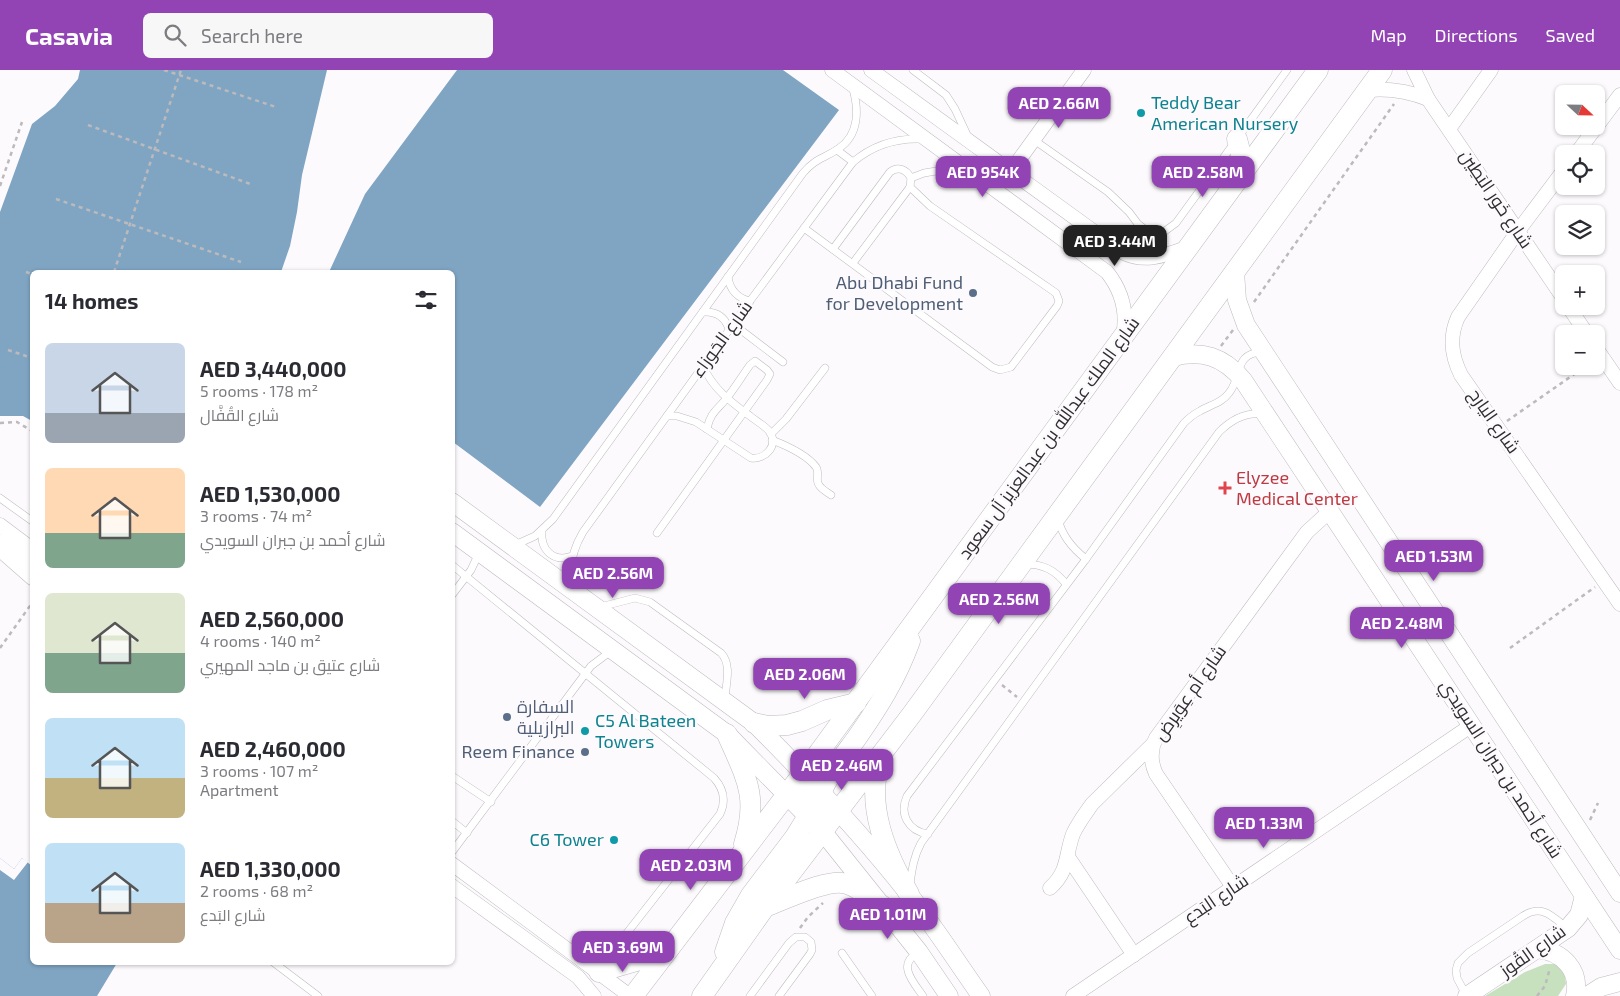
<!DOCTYPE html>
<html lang="en">
<head>
<meta charset="utf-8">
<style>
  body { margin:0; font-family:"Exo 2",Cairo,sans-serif; background:#f7f7f7; color:#2b2b33; height:100vh; display:flex; flex-direction:column; font-size:19px; white-space:nowrap }
  * { box-sizing:border-box; margin:0 }
  p { font-size:16px; color:#7c7c81 }
  .icon { flex:none; width:28px; height:28px; fill:none; stroke:currentColor; stroke-width:2; stroke-linecap:round; stroke-linejoin:round }
  .map { position:relative; flex:1; overflow:hidden }
  .sheet { position:absolute; left:30px; top:200px; width:425px; height:695px; display:flex; flex-direction:column; background:#fff; border-radius:8px; box-shadow:0 1px 4px #0004 }
  .sheet>* { flex:none }
  .needle { width:32px; rotate:112deg }
  .controls { position:absolute; left:1555px; top:15px; display:grid; gap:10px }
  .controls a { display:grid; place-items:center; width:50px; height:50px; border-radius:8px; background:#fff; box-shadow:0 1px 4px #0004; font-size:25px }
  .price { position:absolute; translate:-50% -42px; padding:0 11px; border-radius:10px; background:#9244b5; color:#fff; font-size:16px; line-height:32px; filter:drop-shadow(0 1px 2px #0008) }
  .price::after { content:''; position:absolute; left:50%; top:30px; width:15px; height:11px; margin-left:-8px; background:inherit; clip-path:polygon(0 0,100% 0,50% 100%) }
  .price.current { background:#222; color:#fff }
  ul { padding:0; list-style:none }
  li { display:flex; align-items:center; gap:15px; height:125px; padding:0 15px }
  li span { display:grid; place-items:center; flex:none; width:140px; height:100px; border-radius:8px; color:#555 }
  li>.icon { margin-inline-start:auto }
  span .icon { width:60px; height:60px; fill:#fffc; stroke-width:1 }
  li b { font-size:21px }
  h2 { display:flex; justify-content:space-between; align-items:center; height:60px; padding:0 15px; font-size:21px }
  header { display:flex; align-items:center; gap:30px; box-sizing:border-box; height:70px; padding:0 25px; background:#9244b5; color:#fff }
  header strong { font-size:24px }
  nav { display:flex; gap:28px; margin-inline-start:auto; font-size:18px }
  .search { width:350px; height:45px; background:#f7f7f7; display:flex; align-items:center; gap:12px; box-sizing:border-box; padding:0 18px; border-radius:8px; color:#7c7c81; font-size:19px }
  .map>svg:first-child { display:block }
  .green { fill:#c7e1bf }
  .water { fill:#7fa5c3 }
  .pier { fill:#fdfafe }
  .lines { fill:none; stroke-linecap:round; stroke-linejoin:round }
  .service-casing { stroke:#bebbbf; stroke-width:8 }
  .minor-casing { stroke:#bebbbf; stroke-width:15 }
  .tertiary-casing { stroke:#bebbbf; stroke-width:19 }
  .secondary-casing { stroke:#bebbbf; stroke-width:21 }
  .path { stroke:#bcbabd; stroke-width:2.5; stroke-dasharray:4 4; stroke-linecap:butt }
  .service { stroke:#fff; stroke-width:7 }
  .minor { stroke:#fff; stroke-width:14 }
  .tertiary { stroke:#fff; stroke-width:18 }
  .secondary { stroke:#fff; stroke-width:20 }
  .culture-dot { fill:#0f9aa8; stroke:#fdfafe; stroke-width:2 }
  .service-dot { fill:#5c6f8a; stroke:#fdfafe; stroke-width:2 }
  .health-dot { fill:#e0444e; stroke:#fdfafe; stroke-width:2 }
  .labels { text-anchor:middle; stroke-width:5; stroke-linejoin:round; paint-order:stroke }
  .culture-label { font-size:18px; fill:#0d838f; stroke:#fdfafe; text-anchor:start }
  .street-label { font-size:18px; fill:#2f2e30; stroke:#fdfafe }
  .service-label { font-size:18px; fill:#4e5e75; stroke:#fdfafe; text-anchor:end }
  .health-label { font-size:18px; fill:#be3a42; stroke:#fdfafe; text-anchor:start }
</style>
</head>
<body>
<header>
<strong>Casavia</strong>
<div class="search"><svg class="icon" aria-label="search" viewBox="0 0 24 24"><circle cx="10" cy="10" r="6"/><path d="M15 15l6 6"/></svg>Search here</div>
<nav><a>Map</a><a>Directions</a><a>Saved</a></nav>
</header>
<div class="map">
<svg width="1620" height="926" viewBox="0 0 1620 926">
  <rect width="100%" height="100%" fill="#fdfafe"/>
  <!-- green -->
  <polygon class="green" points="1545,894 1557,894 1565,903 1566,914 1558,926 1485,926 1525,902"/>
  <!-- water -->
  <g class="water">
    <polygon points="80,0 327,0 302,105 297,142 290,176 281,202 32,202 32,351 23,346 0,346 0,142 32,54 55,36 78,9"/>
    <polygon points="457,0 783,0 839,40 540,437 453,372 452,202 329,202 365,124"/>
    <polygon points="0,788 14,799 22,788 32,796 32,892 117,893 97,926 0,926"/>
  </g>
  <!-- pier -->
  <polygon class="pier" points="0,788 14,799 22,788 28,792 14,810 0,800"/>
  <g class="lines">
    <!-- service casing -->
    <g class="service-casing">
      <g id="service">
        <polyline points="913,0 946,25 955,39 968,67"/>
        <polyline points="1034,70 1108,122 1129,142 1138,154 1147,161 1159,163 1165,161 1176,153 1287,0"/>
        <polyline points="837,80 853,92"/>
        <polyline points="911,108 924,103 961,97"/>
        <polyline points="804,158 992,297 1000,300 1011,297 1057,236 1059,231 1056,223 930,136 910,117"/>
        <path d="M833,179L890,102C898,96 906,99 911,108L910,117L853,193"/>
        <path d="M728,207C730,220 737,228 750,231"/>
        <path d="M703,242C716,241 725,247 729,259"/>
        <polyline points="733,254 783,292"/>
        <path d="M667,346H677L696,352L751,388C765,390 780,375 769,361C764,355 756,351 750,346C731,332 713,319 703,296"/>
        <polyline points="771,364 786,349 825,298"/>
        <path d="M772,370C785,375 807,385 816,397C820,403 815,410 819,415C821,419 827,422 831,425"/>
        <polyline points="0,428 32,451"/>
        <path d="M1058,449C1062,466 1072,478 1086,489"/>
        <path d="M542,461C540,480 554,493 572,486"/>
        <path d="M657,463L767,310L770,304L767,300L755,291L750,295C742,306 735,318 726,329C717,340 710,343 707,359"/>
        <path d="M515,475L535,466L553,449L803,103C816,88 823,89 838,79C860,65 859,38 852,16"/>
        <path d="M1024,494C1043,494 1055,500 1066,514"/>
        <path d="M452,495L714,708C724,719 726,731 720,744L616,877L601,886L585,891"/>
        <path d="M573,516C568,497 573,479 583,462L750,231L853,92C873,75 895,68 921,69"/>
        <polyline points="452,525 471,500 479,483"/>
        <path d="M600,537L635,528L650,532L721,583C732,594 726,614 725,628"/>
        <polyline points="452,706 491,732"/>
        <polyline points="452,751 467,763"/>
        <path d="M928,764C908,761 899,744 907,726L1086,489L1184,353C1189,348 1194,344 1200,341C1210,335 1222,333 1229,323C1243,306 1233,283 1263,282"/>
        <polyline points="452,782 591,596 611,581"/>
        <path d="M910,814C912,799 914,786 921,773L1219,362C1231,350 1245,342 1262,344"/>
        <polyline points="842,883 872,926"/>
        <path d="M918,883C896,894 914,913 923,926"/>
        <polyline points="273,892 318,926"/>
        <path d="M1466,925L1457,908L1456,900L1458,893L1468,883L1523,846C1542,834 1552,846 1567,858"/>
        <polyline points="750,926 789,873 796,867 805,867 811,872 812,880 810,884 779,926"/>
      </g>
    </g>
    <!-- minor casing -->
    <g class="minor-casing">
      <g id="minor">
        <path d="M832,0L1107,202C1122,221 1128,241 1123,266"/>
        <path d="M871,0L1122,182C1145,194 1166,185 1189,177"/>
        <polyline points="1414,0 1428,29 1564,229"/>
        <path d="M1368,20C1389,18 1408,21 1428,29"/>
        <polyline points="1449,59 1491,0"/>
        <polyline points="1576,84 1620,25"/>
        <path d="M1564,100L1518,161L1458,247C1449,267 1451,285 1461,305L1620,534"/>
        <polyline points="1011,101 1084,0"/>
        <polyline points="1568,236 1587,264"/>
        <polyline points="1596,278 1620,313"/>
        <polyline points="0,455 32,479"/>
        <polyline points="0,471 8,474 32,493"/>
        <polyline points="0,480 32,508"/>
        <polyline points="1068,787 1134,885"/>
        <polyline points="452,794 630,926"/>
        <polyline points="452,816 578,907 594,926"/>
        <path d="M1233,817L1156,704C1150,691 1150,680 1156,668L1307,462L1330,441"/>
        <path d="M1050,818C1069,801 1065,786 1073,764C1078,753 1085,744 1092,734L1153,674"/>
        <polyline points="1073,926 1472,655"/>
      </g>
    </g>
    <!-- tertiary casing -->
    <g class="tertiary-casing">
      <g id="tertiary">
        <polyline points="1235,202 1237,230 1246,255 1620,823"/>
        <path d="M1173,287C1202,280 1223,286 1243,310L1620,880"/>
        <path d="M452,432L754,653C808,707 861,763 908,823C934,856 957,892 981,926"/>
        <polyline points="452,462 727,664 823,762 919,882 949,926"/>
        <path d="M1537,879C1562,881 1581,900 1575,926"/>
        <polyline points="1467,926 1568,858 1579,845 1584,826"/>
        <polyline points="1587,926 1601,917 1620,912"/>
      </g>
    </g>
    <!-- secondary casing -->
    <g class="secondary-casing">
      <g id="secondary">
        <polyline points="1237,69 1245,100"/>
        <polyline points="754,653 768,656 787,655 802,651 827,640 856,633"/>
        <path d="M727,664C746,708 759,726 744,774"/>
        <path d="M880,691C865,736 887,785 909,824"/>
        <path d="M823,762C819,750 817,737 821,724C826,707 846,683 856,669C879,636 896,609 910,571"/>
        <path d="M765,837C784,830 829,807 847,814C860,818 872,829 884,837"/>
        <polyline points="725,882 735,853 751,825 795,767 808,746 810,736 809,725"/>
        <polyline points="599,902 640,890 669,879"/>
        <polyline points="633,926 817,685 1318,0"/>
        <polyline points="702,926 765,837 912,644 1382,0"/>
      </g>
    </g>
    <!-- path -->
    <g class="path">
      <polyline points="164,0 276,37"/>
      <polyline points="88,55 253,115"/>
      <polyline points="0,116 22,52"/>
      <polyline points="56,129 241,192"/>
      <polyline points="26,202 32,204"/>
      <polyline points="114,202 181,0"/>
      <polyline points="1254,232 1394,34"/>
      <polyline points="1221,276 1233,260"/>
      <polyline points="8,280 32,288"/>
      <polyline points="1507,351 1586,296"/>
      <polyline points="0,353 17,352 32,361"/>
      <polyline points="0,578 32,533"/>
      <polyline points="1510,578 1595,517"/>
      <polyline points="1002,615 1017,627"/>
      <polyline points="1590,750 1598,733"/>
      <polyline points="800,858 808,847 823,833"/>
      <polyline points="1537,926 1545,916 1550,898"/>
    </g>
    <!-- service -->
    <use href="#service" class="service"/>
    <!-- minor -->
    <use href="#minor" class="minor"/>
    <!-- tertiary -->
    <use href="#tertiary" class="tertiary"/>
    <!-- secondary -->
    <use href="#secondary" class="secondary"/>
  </g>
  <!-- markers -->
  <g class="culture-dot">
    <circle cx="1141" cy="43" r="5"/>
    <circle cx="585" cy="661" r="5"/>
    <circle cx="614" cy="770" r="5"/>
  </g>
  <g class="service-dot">
    <circle cx="973" cy="223" r="5"/>
    <circle cx="507" cy="647" r="5"/>
    <circle cx="585" cy="682" r="5"/>
  </g>
  <path class="health-dot" d="M1222.5 410.5h5v5h5v5h-5v5h-5v-5h-5v-5h5z"/>
  <g class="labels">
    <!-- culture labels -->
    <g class="culture-label">
      <text x="1151" y="39">Teddy Bear<tspan x="1151" dy="21">American Nursery</tspan></text>
      <text x="595" y="657">C5 Al Bateen<tspan x="595" dy="21">Towers</tspan></text>
      <text x="604" y="776" text-anchor="end">C6 Tower</text>
    </g>
    <!-- street labels -->
    <g class="street-label">
      <text transform="translate(1496 129) rotate(56)" y="6">شارع خَور البَطِين</text>
      <text transform="translate(722 269) rotate(-54)" y="6">شارع الجَوزاء</text>
      <text transform="translate(1494 351) rotate(55)" y="6">شارع اليارِح</text>
      <text transform="translate(1049 368) rotate(-54)" y="6">شارع الملك عبدالله بن عبدالعزيز آل سعود</text>
      <text transform="translate(1190 623) rotate(-55)" y="6">شارع أم عِوَيرِض</text>
      <text transform="translate(1501 699) rotate(57)" y="6">شارع أحمد بن جبران السويدي</text>
      <text transform="translate(1216 829) rotate(-34)" y="6">شارع البَدع</text>
      <text transform="translate(1533 881) rotate(-35)" y="6">شارع القُوز</text>
    </g>
    <!-- service labels -->
    <g class="service-label">
      <text x="963" y="219">Abu Dhabi Fund<tspan x="963" dy="21">for Development</tspan></text>
      <text x="517" y="643" text-anchor="start">السفارة<tspan x="517" dy="21">البرازيلية</tspan></text>
      <text x="575" y="688">Reem Finance</text>
    </g>
    <!-- health labels -->
    <g class="health-label">
      <text x="1236" y="414">Elyzee<tspan x="1236" dy="21">Medical Center</tspan></text>
    </g>
  </g>
</svg>
<div class="controls">
<a><svg class="needle" viewBox="-14 -14 28 28"><path d="M0-13l5 13h-10z" fill="#e53935"/><path d="M0 13l5-13h-10z" fill="#7c7c81"/></svg></a>
<a><svg class="icon" aria-label="locate" viewBox="0 0 24 24"><circle cx="12" cy="12" r="6"/><path d="M12 2v4M12 18v4M2 12h4M18 12h4"/></svg></a>
<a><svg class="icon" aria-label="layers" viewBox="0 0 24 24"><path d="M12 4l9 5-9 5-9-5zM3 14l9 5 9-5"/></svg></a>
<a>+</a>
<a>−</a>
</div>
<b class="price" style="left:1059px;top:59px">AED 2.66M</b>
<b class="price" style="left:983px;top:128px">AED 954K</b>
<b class="price" style="left:1203px;top:128px">AED 2.58M</b>
<b class="price current" style="left:1115px;top:197px">AED 3.44M</b>
<b class="price" style="left:1434px;top:512px">AED 1.53M</b>
<b class="price" style="left:613px;top:529px">AED 2.56M</b>
<b class="price" style="left:999px;top:555px">AED 2.56M</b>
<b class="price" style="left:1402px;top:579px">AED 2.48M</b>
<b class="price" style="left:805px;top:630px">AED 2.06M</b>
<b class="price" style="left:842px;top:721px">AED 2.46M</b>
<b class="price" style="left:1264px;top:779px">AED 1.33M</b>
<b class="price" style="left:691px;top:821px">AED 2.03M</b>
<b class="price" style="left:888px;top:870px">AED 1.01M</b>
<b class="price" style="left:623px;top:903px">AED 3.69M</b>
<section class="sheet">
<h2>14 homes<svg class="icon" aria-label="filters" viewBox="0 0 24 24"><path d="M4 7h16M4 17h16"/><circle cx="9" cy="7" r="2"/><circle cx="15" cy="17" r="2"/></svg></h2>
<ul>
<li><span style="background:linear-gradient(#c9d6e8 70%,#9aa5b1 0)"><svg class="icon" aria-label="home" viewBox="0 0 24 24"><path d="M3 11l9-7 9 7M6 9v11h12V9"/></svg></span><div><b>AED 3,440,000</b><p>5 rooms · 178 m²</p><p>شارع القُفَّال</p></div></li>
<li><span style="background:linear-gradient(#ffd9b3 65%,#7fa58c 0)"><svg class="icon" aria-label="home" viewBox="0 0 24 24"><path d="M3 11l9-7 9 7M6 9v11h12V9"/></svg></span><div><b>AED 1,530,000</b><p>3 rooms · 74 m²</p><p>شارع أحمد بن جبران السويدي</p></div></li>
<li><span style="background:linear-gradient(#dfe7d0 60%,#7fa58c 0)"><svg class="icon" aria-label="home" viewBox="0 0 24 24"><path d="M3 11l9-7 9 7M6 9v11h12V9"/></svg></span><div><b>AED 2,560,000</b><p>4 rooms · 140 m²</p><p>شارع عتيق بن ماجد المهيري</p></div></li>
<li><span style="background:linear-gradient(#bfe0f5 60%,#c2b280 0)"><svg class="icon" aria-label="home" viewBox="0 0 24 24"><path d="M3 11l9-7 9 7M6 9v11h12V9"/></svg></span><div><b>AED 2,460,000</b><p>3 rooms · 107 m²</p><p>Apartment</p></div></li>
<li><span style="background:linear-gradient(#bfe0f5 60%,#b9a48a 0)"><svg class="icon" aria-label="home" viewBox="0 0 24 24"><path d="M3 11l9-7 9 7M6 9v11h12V9"/></svg></span><div><b>AED 1,330,000</b><p>2 rooms · 68 m²</p><p>شارع البَدع</p></div></li>
</ul>
</section>
</div>
</body>
</html>
